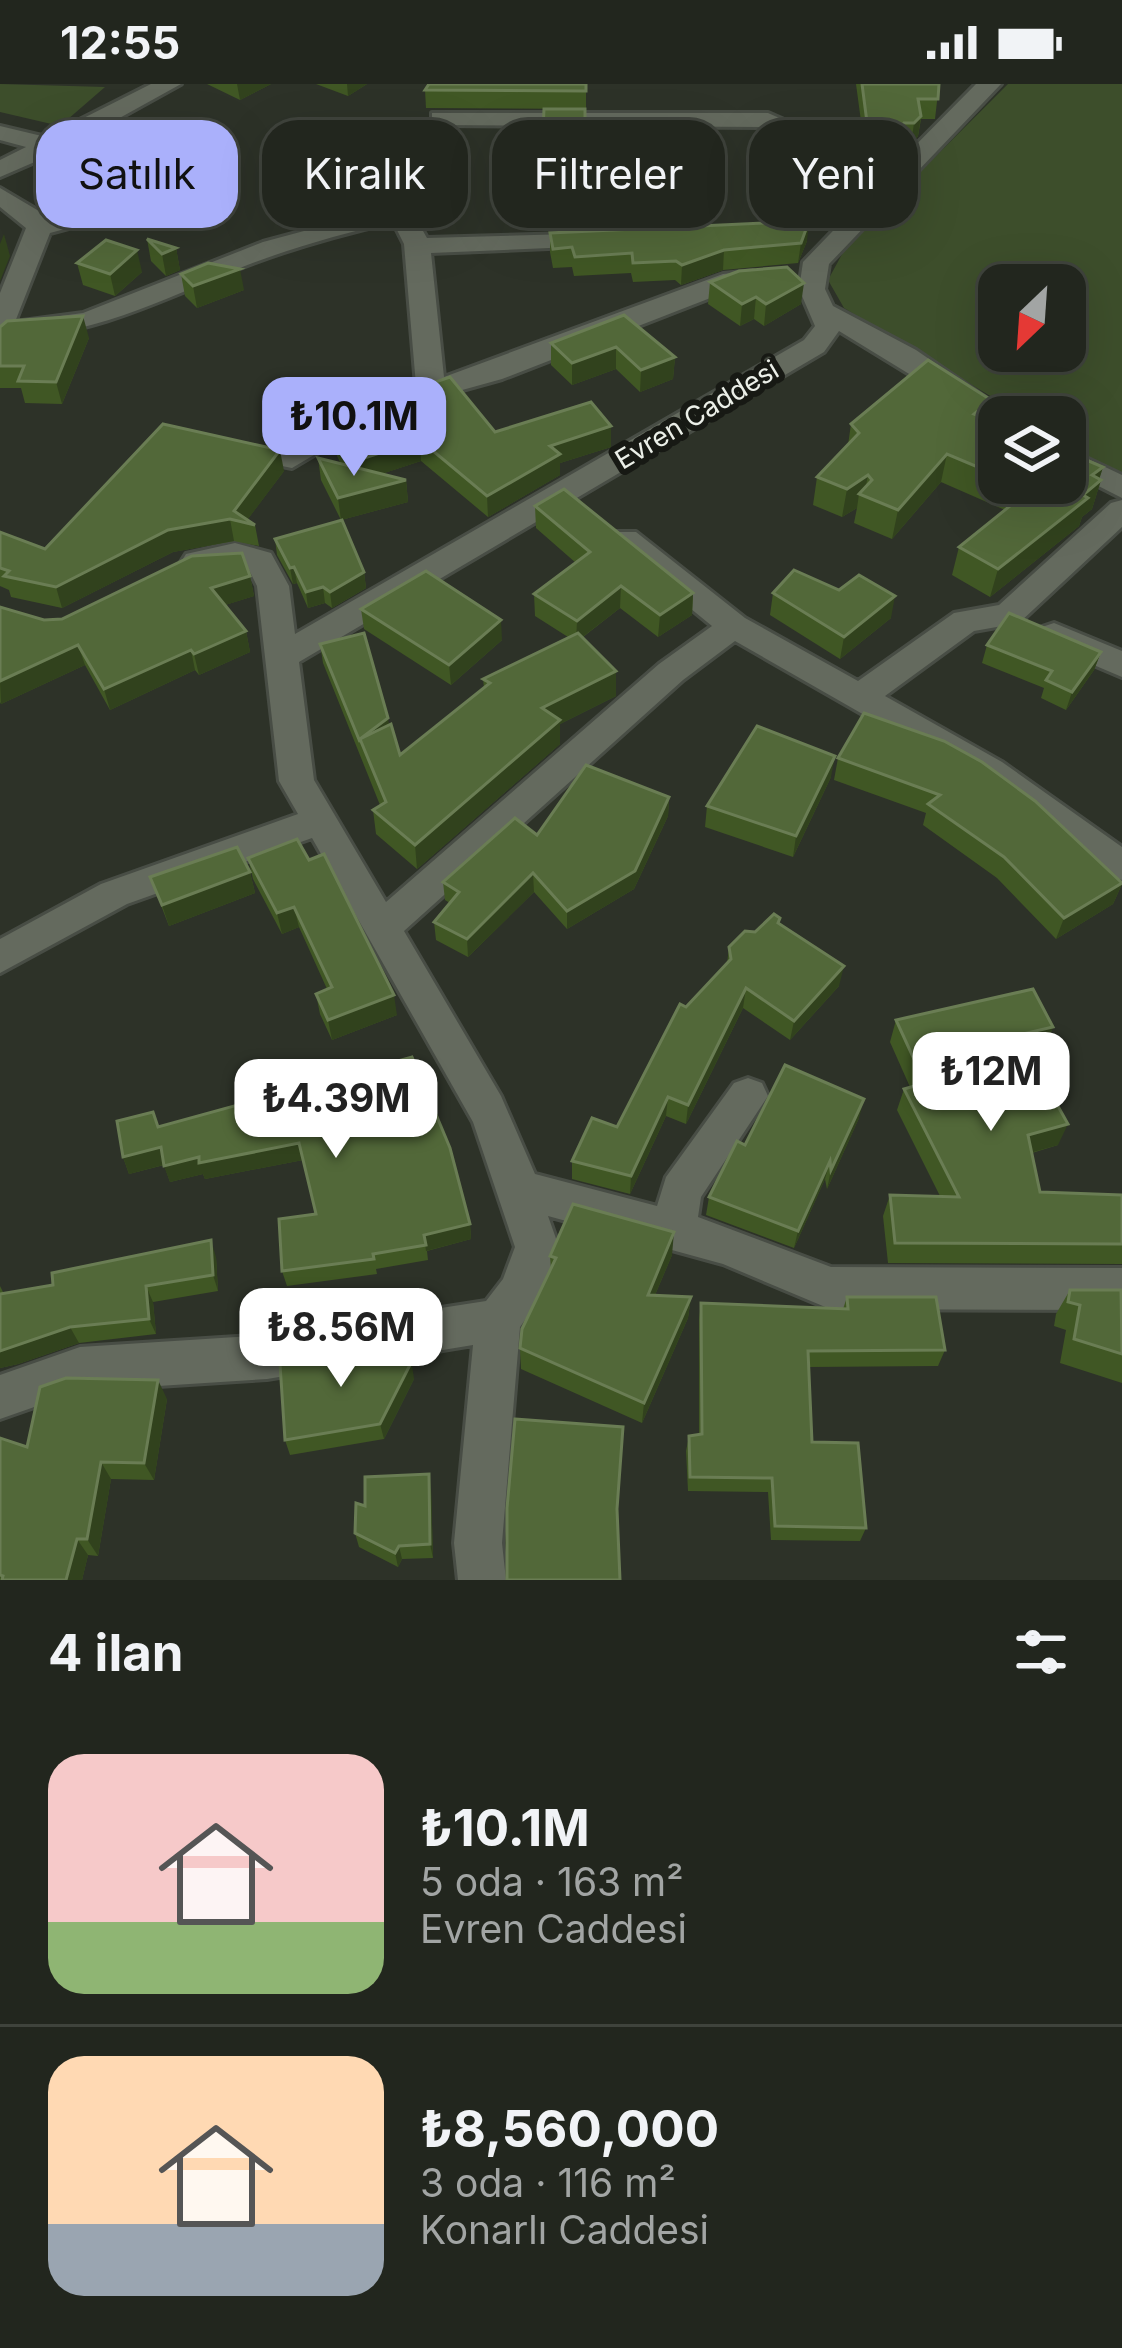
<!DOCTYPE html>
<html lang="tr">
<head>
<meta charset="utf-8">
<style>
  body { margin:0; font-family:Inter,sans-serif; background:#2a2e27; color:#f1f3f6; height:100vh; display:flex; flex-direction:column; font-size:45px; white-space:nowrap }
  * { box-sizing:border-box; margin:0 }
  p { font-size:39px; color:#a2a5a4 }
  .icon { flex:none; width:66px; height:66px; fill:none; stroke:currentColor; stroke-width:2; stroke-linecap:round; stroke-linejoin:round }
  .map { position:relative; height:1496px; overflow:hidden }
  .sheet { display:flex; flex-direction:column; background:#22261e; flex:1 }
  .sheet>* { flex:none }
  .banner { position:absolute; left:36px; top:36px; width:1050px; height:108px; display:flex; gap:24px }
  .needle { width:78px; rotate:205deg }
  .fabs { position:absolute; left:978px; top:180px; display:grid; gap:24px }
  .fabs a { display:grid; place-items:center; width:108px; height:108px; border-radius:24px; background:#22261e; box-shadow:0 12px 48px #0002,0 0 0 3px #3f433c; font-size:60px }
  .price { position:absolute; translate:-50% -102px; padding:0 27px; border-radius:24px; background:#fff; color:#222; font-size:39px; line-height:78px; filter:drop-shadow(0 3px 6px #0008) }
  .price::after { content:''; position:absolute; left:50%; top:72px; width:36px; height:27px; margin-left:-18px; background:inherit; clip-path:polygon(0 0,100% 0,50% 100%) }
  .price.selected { background:#aab0fb; color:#111 }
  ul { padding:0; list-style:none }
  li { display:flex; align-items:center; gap:36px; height:300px; padding:0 48px }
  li+li { border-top:3px solid #3f433c }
  li span { display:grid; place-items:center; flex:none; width:336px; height:240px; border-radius:36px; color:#555 }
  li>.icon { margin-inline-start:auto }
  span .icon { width:144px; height:144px; fill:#fffc; stroke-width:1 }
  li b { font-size:51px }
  h2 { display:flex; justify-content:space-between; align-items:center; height:144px; padding:0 48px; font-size:51px }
  .chip { padding:0 42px; border-radius:36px; background:#22261e; box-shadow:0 12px 48px #0002,0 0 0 3px #3f433c; font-size:42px; line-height:108px }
  .chip.selected { background:#aab0fb; color:#111 }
  .status { display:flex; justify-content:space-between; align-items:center; height:84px; padding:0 60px; background:#22261e; direction:ltr }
  .status svg { height:33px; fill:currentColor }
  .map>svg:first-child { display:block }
  .green { fill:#3d4e2b; fill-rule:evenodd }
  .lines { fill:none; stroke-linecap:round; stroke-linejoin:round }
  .minor-casing { stroke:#484d45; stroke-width:6 }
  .minor { fill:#646a5e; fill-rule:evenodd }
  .wall { fill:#405724 }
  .shaded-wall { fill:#31421d }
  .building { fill:#526839; stroke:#6a7d54; stroke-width:3 }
  .labels { text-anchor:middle; stroke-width:12; stroke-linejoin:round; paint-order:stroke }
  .far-street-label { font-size:27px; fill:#ebefe8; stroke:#171914 }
</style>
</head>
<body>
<div class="status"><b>12:55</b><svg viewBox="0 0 49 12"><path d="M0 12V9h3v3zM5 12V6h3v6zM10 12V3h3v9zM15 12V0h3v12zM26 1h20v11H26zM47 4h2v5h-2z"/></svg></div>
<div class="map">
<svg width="1122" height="1496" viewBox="0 0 1122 1496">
  <rect width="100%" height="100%" fill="#2d3228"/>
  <!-- green -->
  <g class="green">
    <polygon points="0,0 105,3 60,42 0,28"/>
    <path d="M1008,0H1122V395L1065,364V333H1025L844,224L828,196L847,161ZM999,201H1065V267H999Z"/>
  </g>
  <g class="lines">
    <!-- minor casing -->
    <g class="minor-casing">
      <g id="minor">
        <polygon points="151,0 181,0 60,67 0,93 0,76 26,63 0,56 0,42 46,53"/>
        <path d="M976,0H1001L829,180L825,205L833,222L916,266L1009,330L1012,333H999V345L839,247L824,268L299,578L314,696L386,818L659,580L712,542L614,462L609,455L614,448H636L745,534L858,597L954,529L999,521L1111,419L1122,416V443L1019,539L974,547L885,612L1002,678L1122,763V796L1109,792L978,696L735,557L683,596L404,847L501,1012L535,1090L657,1122L666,1093L734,999L748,994L762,999L768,1012L701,1113L698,1133L831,1183L1122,1184V1226L830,1225L723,1180L548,1132L559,1163L534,1223L520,1243L502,1459L506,1496H458L454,1459L473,1261L267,1295L80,1307L0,1335V1291L80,1263L267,1251L486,1217L503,1195L515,1163L473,1038L312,754L127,820L0,889V855L101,800L298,730L279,697L257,502L248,484C227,478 207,491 186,486L181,478L186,470L235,459L271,469L289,502L295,550L804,256L815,242L799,205L803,178L881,97L764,43L440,41L432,39V29H768L893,84Z"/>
        <path d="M0,104L49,133L122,114L135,122L131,127L50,149L15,238L83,229L263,158L401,121L410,124L427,154L604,149L608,154L595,162L431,169L444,293L723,190L753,187L766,195L762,201L736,204L502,295L390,326L292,384L282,382L277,375L282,368L370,314L416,301L404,160L393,138C341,150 290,164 240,184C160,217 89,253 0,255V209L26,144L0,123Z"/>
        <polygon points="1065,364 1122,391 1122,414 1065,385"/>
        <polygon points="1054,539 1122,567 1122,593 1042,559 1038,551 1042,543"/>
      </g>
    </g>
    <!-- minor -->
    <use href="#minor" class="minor"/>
  </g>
  <!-- wall -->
  <g class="wall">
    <polygon points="207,0 271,0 240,16"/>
    <polygon points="316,0 367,0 348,12"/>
    <polygon points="586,0 586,25 426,24 425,6"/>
    <polygon points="856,0 939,0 935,35 921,35 918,52 911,60 900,59 887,77 865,67"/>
    <polygon points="585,70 618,75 707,115 706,136 529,145 519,93 518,72"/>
    <polygon points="786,81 823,113 820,134 789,132 784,102"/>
    <polygon points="550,149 807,157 798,179 723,186 681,201 675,196 633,198 631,189 574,192 572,183 553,184 550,168"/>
    <polygon points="147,155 176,164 180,186 166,192 151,177"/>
    <polygon points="77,179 142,188 115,212 83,201"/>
    <polygon points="181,190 244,206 197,224 185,212"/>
    <polygon points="710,198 801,220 764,242 754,235 740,242 708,220"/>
    <polygon points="624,231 675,273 673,295 640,308 616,285 572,301 551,281 551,259"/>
    <polygon points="0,243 89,254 62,320 25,319 21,304 0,304"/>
    <polygon points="351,332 495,348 611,342 611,363 560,379 560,391 488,433 421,377 381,390 406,396 408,418 341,436 321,396 318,374 341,380 337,372 334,351 352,347"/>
    <polygon points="986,335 999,340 999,399 1065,399 1103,383 1099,395 1101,396 1092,425 1082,433 1079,442 990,513 952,491 959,463 1005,426 941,398 892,455 854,439 857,424 842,433 813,421 817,393 848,361 851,340"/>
    <polygon points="284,387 247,436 255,441 259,462 234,457 173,468 62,524 11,513 9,506 0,502 0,448 45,465"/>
    <polygon points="535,422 693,509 692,531 658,553 620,524 583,553 616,587 616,612 560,640 560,660 417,785 376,750 373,726 380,721 323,579 320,560 389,641 400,671 484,604 483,595 568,553 535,532 534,510 576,479 536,444"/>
    <polygon points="275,455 364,488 366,504 332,524 325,519 308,524 297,499 293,500 277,471"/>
    <polygon points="250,492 254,512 225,521 246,547 250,568 199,591 195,586 110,626 85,581 1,620 0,618 0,523 44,536 62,535"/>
    <polygon points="773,509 891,534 840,575 770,531"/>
    <polygon points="361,525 502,556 451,601 364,545"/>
    <polygon points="987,561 1101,568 1094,586 1066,626 1041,614 1044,604 982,579"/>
    <polygon points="864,629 1122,800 1113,820 1056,855 997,794 923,741 926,729 834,696 838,674"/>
    <polygon points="831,693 793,773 705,743 707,722"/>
    <polygon points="669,713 668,732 634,805 567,845 534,808 468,873 436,856 434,838 450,819 445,816 443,798 537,751"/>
    <polygon points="248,774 397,931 332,956 320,930 316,910 327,905 299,843 282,850 253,795"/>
    <polygon points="250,788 255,809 169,842 150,793"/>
    <polygon points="780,834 779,840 839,902 790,956 743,924 686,1040 666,1032 630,1110 572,1095 572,1077 617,1043 686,923 727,880 729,863"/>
    <polygon points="896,936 1053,943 1044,966 1028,969 1058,1061 1032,1069 1040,1108 1122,1111 1122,1180 888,1179 883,1132 890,1111 940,1112 897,1026 904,1005 910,1003 890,958"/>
    <polygon points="412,973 470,1140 471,1155 427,1167 428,1176 376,1185 377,1190 287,1202 282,1187 316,1130 303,1076 205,1095 203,1090 170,1098 164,1081 129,1090 123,1073 159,1043"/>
    <polygon points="859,1034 827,1105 825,1095 794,1164 706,1131 709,1113 745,1061"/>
    <polygon points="672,1171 655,1211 691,1213 688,1234 642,1339 521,1285 520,1264 551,1186 550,1172"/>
    <polygon points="216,1173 218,1207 153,1218 156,1250 79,1259 18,1280 0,1284 0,1202 4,1210"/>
    <polygon points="1070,1206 1122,1220 1122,1299 1060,1279 1066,1246 1054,1242 1056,1230"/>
    <polygon points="847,1213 945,1266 938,1282 808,1283 812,1358 866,1444 860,1457 771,1456 768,1408 688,1407 686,1367 689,1352 699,1350 699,1235 701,1219 843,1225"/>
    <polygon points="414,1295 384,1355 290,1371 285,1356"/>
    <polygon points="167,1315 154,1396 111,1395 98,1472 88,1471 82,1496 0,1496 0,1354 27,1363"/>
    <polygon points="431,1405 433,1474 402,1475 398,1483 359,1463 355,1449 365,1422"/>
  </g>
  <!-- shaded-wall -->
  <g class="shaded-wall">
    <polygon points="237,0 271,0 240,16"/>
    <polygon points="347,0 367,0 348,12"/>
    <polygon points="921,32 918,52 911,60 914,39"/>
    <polygon points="904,39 900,59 887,77 891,56"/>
    <polygon points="809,137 807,157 798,179 801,159"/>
    <polygon points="4,150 10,172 0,197 0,160"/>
    <polygon points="176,164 180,186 166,192 162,170"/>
    <polygon points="137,166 142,188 115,212 110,190"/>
    <polygon points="724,166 723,186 681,201 682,181"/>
    <polygon points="240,185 244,206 197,224 193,202"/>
    <polygon points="804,199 801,220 764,242 766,220"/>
    <polygon points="756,213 754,235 740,242 742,220"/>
    <polygon points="83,232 89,254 62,320 56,298"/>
    <polygon points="616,263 616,285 572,301 572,279"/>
    <polygon points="675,273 673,295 640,308 641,286"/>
    <polygon points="991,316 984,344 974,330"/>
    <polygon points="611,342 611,363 560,379 560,391 488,433 487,412 550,362"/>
    <polygon points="420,356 421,377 351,400 349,379"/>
    <polygon points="280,366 284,387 245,439 234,427"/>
    <polygon points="947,370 941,398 892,455 898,426"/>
    <polygon points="1103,383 1098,399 1101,396 1092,425 1082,433 1079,442 990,513 998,485"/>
    <polygon points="868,391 864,412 859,410 857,424 842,433 847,405"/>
    <polygon points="406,396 408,418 341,436 338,414"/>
    <polygon points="230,435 234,457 173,468 62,524 56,503 168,446"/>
    <polygon points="294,483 297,499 293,500 290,484"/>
    <polygon points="364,488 366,504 332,524 330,508"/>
    <polygon points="250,492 254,512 216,524 211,504"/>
    <polygon points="621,502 620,524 576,558 577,537"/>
    <polygon points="323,503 325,519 308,524 306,508"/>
    <polygon points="693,509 692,531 658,553 660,531"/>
    <polygon points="895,512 891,534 840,575 844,553"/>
    <polygon points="501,536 502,556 451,601 449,581"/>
    <polygon points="246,547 250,568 199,591 194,570"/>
    <polygon points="78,561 85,581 1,620 0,597"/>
    <polygon points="191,566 195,586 110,626 104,605"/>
    <polygon points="1101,568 1094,586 1066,626 1072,608"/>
    <polygon points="616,587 616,612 560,640 560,660 417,785 415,761 542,624"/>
    <polygon points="388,634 391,652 361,657"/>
    <polygon points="835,672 831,693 793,773 796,752"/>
    <polygon points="669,713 668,732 634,805 567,845 567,827"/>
    <polygon points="250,788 255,809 169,842 162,821"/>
    <polygon points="533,789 534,808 468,873 467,855"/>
    <polygon points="1122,800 1113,820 1056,855 1064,834"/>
    <polygon points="294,823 299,843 282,850 277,829"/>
    <polygon points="844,882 839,902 790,956 794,937"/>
    <polygon points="746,904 743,924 686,1040 688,1021"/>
    <polygon points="394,911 397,931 332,956 328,936"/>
    <polygon points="1053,943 1044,966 1009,974 1018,951"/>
    <polygon points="668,1013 666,1032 630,1110 631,1092"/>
    <polygon points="864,1015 859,1034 827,1105 831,1086"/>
    <polygon points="1068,1040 1058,1061 1019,1072 1028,1051"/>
    <polygon points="299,1059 303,1076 205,1095 203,1090 170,1098 164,1082 199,1073"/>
    <polygon points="161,1063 167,1080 129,1090 123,1073"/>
    <polygon points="830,1077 825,1095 794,1164 798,1147"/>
    <polygon points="470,1140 471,1155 426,1167 424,1151"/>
    <polygon points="674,1148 672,1171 646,1232 648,1211"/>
    <polygon points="211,1156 216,1173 218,1207 213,1191"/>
    <polygon points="146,1202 153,1218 156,1250 149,1235"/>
    <polygon points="691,1213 688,1234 642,1339 644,1319"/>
    <polygon points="70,1243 79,1259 18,1280 0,1284 0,1267"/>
    <polygon points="409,1259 414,1295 384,1355 380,1340"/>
    <polygon points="158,1296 167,1315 154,1396 144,1379"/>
    <polygon points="101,1378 111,1395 98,1472 87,1455"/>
    <polygon points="429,1390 431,1405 433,1474 430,1460"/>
    <polygon points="77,1455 88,1471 82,1496 66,1496"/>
    <polygon points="399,1462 402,1475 398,1483 395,1469"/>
  </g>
  <!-- building -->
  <g class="building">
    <polygon points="429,0 586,0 586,7 425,6"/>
    <polygon points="862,0 939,0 938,15 918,15 921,32 914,39 904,39 891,56 868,46"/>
    <polygon points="544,25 585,25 585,70 616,68 618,75 695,71 707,115 529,123 518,72 542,70"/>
    <polygon points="786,81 817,81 823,113 791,111"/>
    <polygon points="809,137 801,159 724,166 682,181 676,177 633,179 632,169 575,173 572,163 553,165 550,149"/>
    <polygon points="147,155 176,164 162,170"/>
    <polygon points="106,156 137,166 110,190 77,179"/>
    <polygon points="208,179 240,185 193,202 181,190"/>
    <polygon points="787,183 804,199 766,220 756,213 742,220 710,198 739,187"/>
    <polygon points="624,231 675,273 641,286 616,263 572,279 551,259"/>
    <polygon points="83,232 56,298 18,297 24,282 0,282 0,243 7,237"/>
    <polygon points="928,276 991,316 974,330 999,340 999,392 947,370 898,426 859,410 872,396 868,391 847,405 817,393 859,349 851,340"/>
    <polygon points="450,293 495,348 591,318 611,342 550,362 560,370 487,412 420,356 349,379 334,351 359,345 351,332 374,319"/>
    <polygon points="163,340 280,366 234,427 255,441 230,435 168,446 56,503 4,492 9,487 0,484 0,448 45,465"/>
    <polygon points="1065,367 1103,383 1092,391 1101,396 1083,411 1088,414 998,485 959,463 1031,405 1016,399 1065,399"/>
    <polygon points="318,374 406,396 338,414"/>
    <polygon points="564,405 693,509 660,531 621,502 577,537 534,510 590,468 535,422"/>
    <polygon points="342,436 364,488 330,508 323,503 306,508 294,483 290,484 275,455"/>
    <polygon points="242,469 250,492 211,504 246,547 194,570 191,566 104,605 78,561 0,597 0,523 44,536 62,535 192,472"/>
    <polygon points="794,486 839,506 859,491 895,512 844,553 773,509"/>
    <polygon points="426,487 501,536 449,581 361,525"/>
    <polygon points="1009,529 1101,568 1072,608 1046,596 1052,587 987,561"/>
    <polygon points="364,549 388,634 360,655 360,658 320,560"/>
    <polygon points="578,549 616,587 542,624 560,636 415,761 373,726 386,718 360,655 391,640 400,671 490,599 483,595"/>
    <polygon points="864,629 944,657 982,678 1035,717 1122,799 1064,834 1004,773 928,720 940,711 838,674"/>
    <polygon points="757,642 835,672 796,752 707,722"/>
    <polygon points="586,681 669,713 635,787 567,827 533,789 467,855 434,838 459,808 443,798 515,734 537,751"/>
    <polygon points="297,755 309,776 324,770 394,911 328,936 316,910 332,903 294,823 277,829 248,774"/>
    <polygon points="237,763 250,788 162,821 150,793"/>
    <polygon points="774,830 780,834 778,839 844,882 794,937 746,904 688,1021 668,1013 631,1092 572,1077 592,1034 617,1043 680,920 686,923 731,875 729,863 745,847 755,848"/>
    <polygon points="1033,905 1053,943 1018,951 1068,1040 1028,1051 1040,1108 1122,1111 1122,1160 895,1159 890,1111 959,1113 904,1005 925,999 896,936"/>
    <polygon points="412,973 450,1064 470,1140 424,1151 426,1161 373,1170 374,1175 282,1187 279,1135 316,1130 299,1059 199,1079 199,1073 164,1082 161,1063 123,1073 117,1037 153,1028 158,1043"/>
    <polygon points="785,981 864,1015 831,1086 830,1077 798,1147 709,1113 737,1057 745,1061"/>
    <polygon points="573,1120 674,1148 648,1211 691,1213 644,1319 520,1264 522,1245 556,1174 550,1172"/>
    <polygon points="211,1156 213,1191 146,1202 149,1235 70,1243 0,1267 0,1210 53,1201 52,1189"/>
    <polygon points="1070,1206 1121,1206 1122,1270 1074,1255 1080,1221 1068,1218"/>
    <polygon points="847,1213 936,1213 945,1266 808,1267 812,1358 858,1359 866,1444 775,1442 772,1394 690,1393 689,1352 702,1350 701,1219 848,1225"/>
    <polygon points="409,1259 411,1279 380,1340 285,1356 280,1280"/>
    <polygon points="66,1294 158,1296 144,1379 101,1378 87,1455 77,1455 66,1496 2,1496 3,1492 0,1491 0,1354 27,1363 40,1303"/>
    <polygon points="515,1335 623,1343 617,1425 620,1496 507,1496 507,1424"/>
    <polygon points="429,1390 430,1460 399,1462 395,1469 355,1449 356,1419 365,1422 365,1393"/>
  </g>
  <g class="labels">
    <!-- far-street labels -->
    <g class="far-street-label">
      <text transform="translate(697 331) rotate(-31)" y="9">Evren Caddesi</text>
    </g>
  </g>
</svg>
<div class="fabs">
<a><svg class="needle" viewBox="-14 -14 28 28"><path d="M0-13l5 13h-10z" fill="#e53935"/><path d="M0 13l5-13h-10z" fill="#a2a5a4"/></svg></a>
<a><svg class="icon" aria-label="layers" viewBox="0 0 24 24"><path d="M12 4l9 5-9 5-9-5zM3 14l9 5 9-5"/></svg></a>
</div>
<b class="price selected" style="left:354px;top:395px">₺10.1M</b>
<b class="price" style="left:991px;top:1050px">₺12M</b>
<b class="price" style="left:336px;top:1077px">₺4.39M</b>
<b class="price" style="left:341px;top:1306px">₺8.56M</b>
<div class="banner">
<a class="chip selected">Satılık</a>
<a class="chip">Kiralık</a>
<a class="chip">Filtreler</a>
<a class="chip">Yeni</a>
</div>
</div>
<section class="sheet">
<h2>4 ilan<svg class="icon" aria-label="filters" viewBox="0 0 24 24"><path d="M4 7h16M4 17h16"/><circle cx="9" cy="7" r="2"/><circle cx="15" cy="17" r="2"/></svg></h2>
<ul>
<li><span style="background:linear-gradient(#f6c9c9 70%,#8fb573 0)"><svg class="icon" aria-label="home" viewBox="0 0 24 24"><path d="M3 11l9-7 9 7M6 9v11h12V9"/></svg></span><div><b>₺10.1M</b><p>5 oda · 163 m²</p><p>Evren Caddesi</p></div></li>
<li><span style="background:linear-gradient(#ffd9b3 70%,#9aa5b1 0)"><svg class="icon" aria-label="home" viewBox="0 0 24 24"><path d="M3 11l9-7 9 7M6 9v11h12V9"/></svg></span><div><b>₺8,560,000</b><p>3 oda · 116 m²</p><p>Konarlı Caddesi</p></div></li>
</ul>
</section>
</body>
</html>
